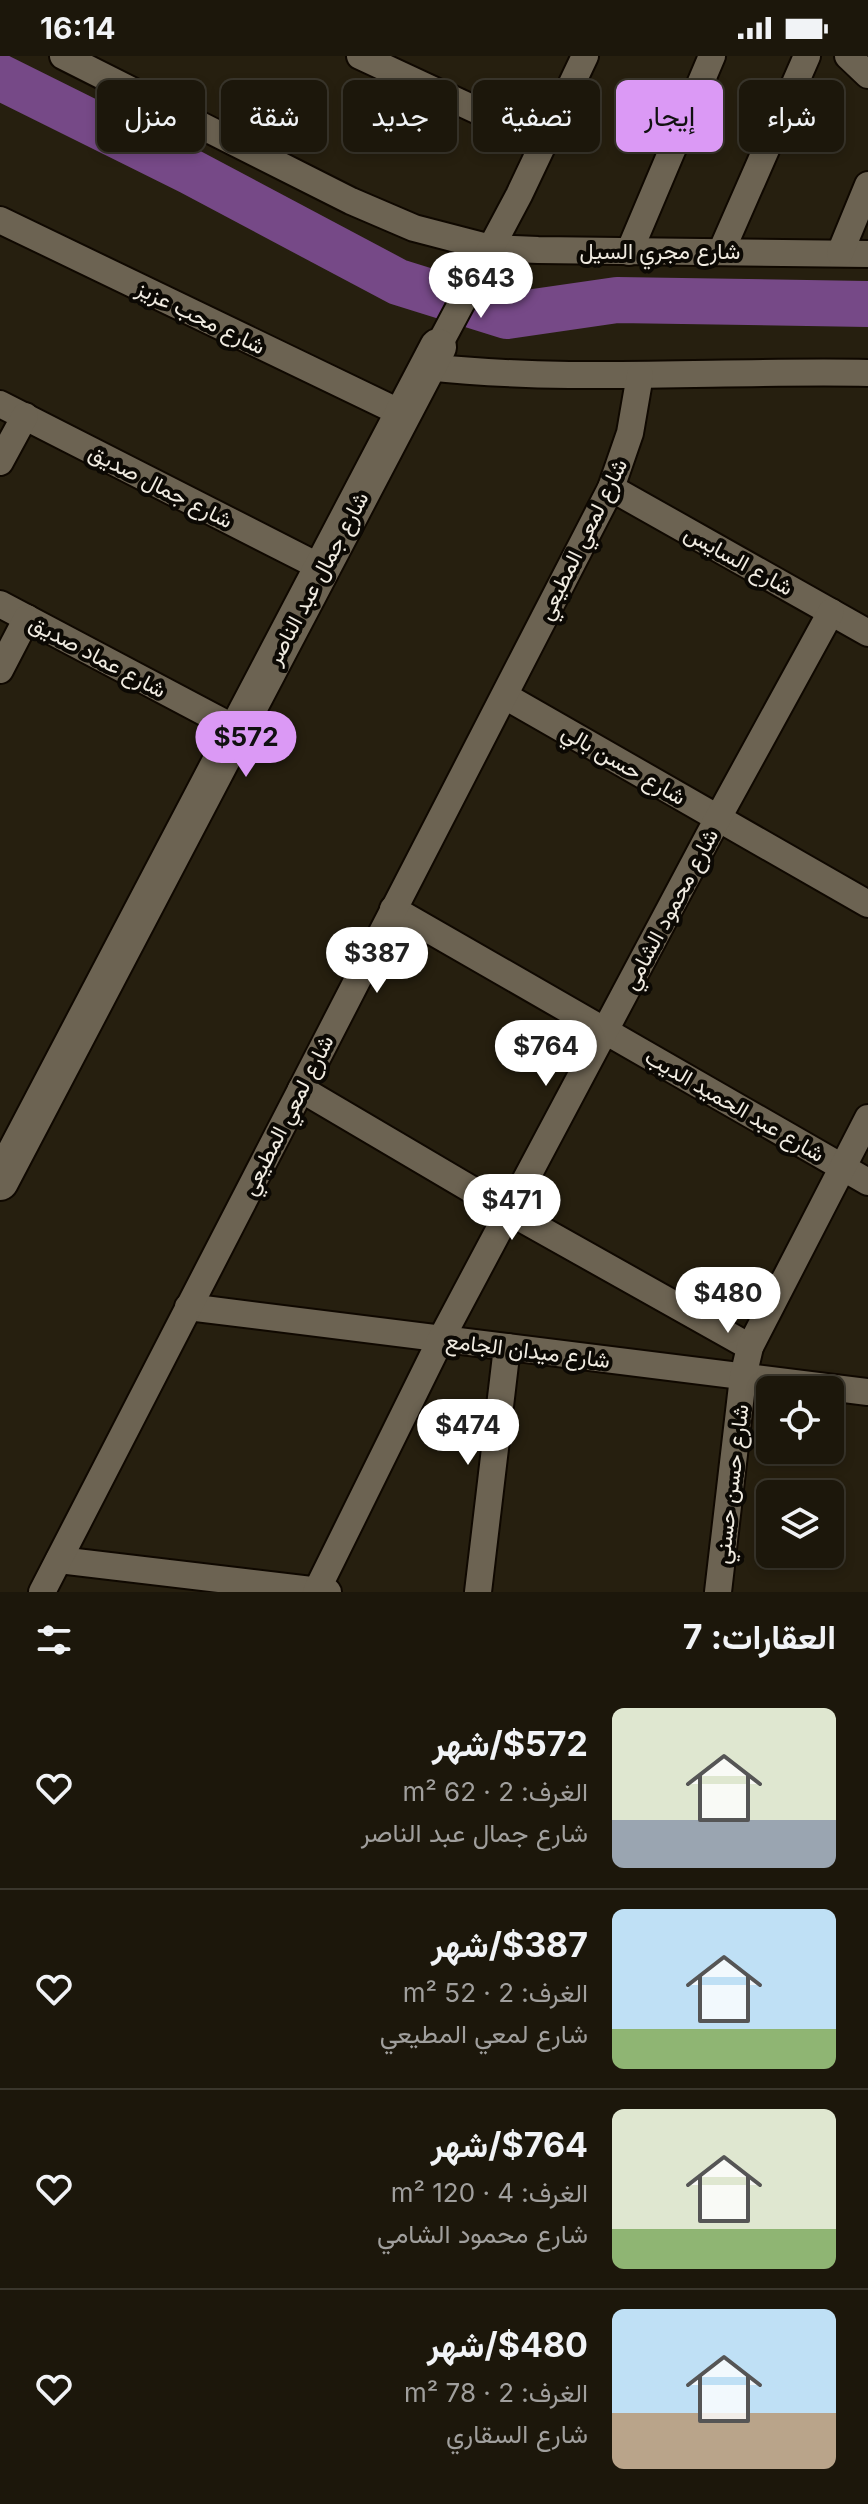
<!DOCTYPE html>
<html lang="ar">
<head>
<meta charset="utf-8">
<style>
  body { margin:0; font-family:Inter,Vazirmatn,sans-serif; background:#292419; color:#f1f3f6; direction:rtl; height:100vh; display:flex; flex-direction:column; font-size:30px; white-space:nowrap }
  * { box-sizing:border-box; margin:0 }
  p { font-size:26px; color:#a09f9d }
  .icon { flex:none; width:44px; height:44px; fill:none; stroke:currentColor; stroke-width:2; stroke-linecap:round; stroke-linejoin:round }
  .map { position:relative; height:1536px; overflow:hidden; direction:ltr }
  .side { display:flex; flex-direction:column; background:#1c170b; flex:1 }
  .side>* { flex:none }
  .top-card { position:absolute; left:24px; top:24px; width:820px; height:72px; direction:rtl; display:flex; gap:16px }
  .tools { position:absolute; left:756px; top:1320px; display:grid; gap:16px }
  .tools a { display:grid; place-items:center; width:88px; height:88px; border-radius:12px; background:#1c170b; box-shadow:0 4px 12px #0003,0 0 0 2px #3a362c; font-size:40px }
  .price { position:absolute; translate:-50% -68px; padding:0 18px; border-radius:28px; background:#fff; color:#222; font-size:26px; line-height:52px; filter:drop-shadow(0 2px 4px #0008) }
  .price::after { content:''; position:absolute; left:50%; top:48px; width:24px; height:18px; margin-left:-12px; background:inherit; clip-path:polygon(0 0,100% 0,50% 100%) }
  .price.active { background:#db99f5; color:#111 }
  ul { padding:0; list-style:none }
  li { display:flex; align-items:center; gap:24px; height:200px; padding:0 32px }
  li+li { border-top:2px solid #3a362c }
  li span { display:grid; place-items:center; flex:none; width:224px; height:160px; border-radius:12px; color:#555 }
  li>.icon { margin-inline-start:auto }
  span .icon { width:96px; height:96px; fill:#fffc; stroke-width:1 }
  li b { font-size:34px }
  h2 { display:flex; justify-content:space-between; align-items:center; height:96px; padding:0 32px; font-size:34px }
  .tag { padding:0 28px; border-radius:12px; background:#1c170b; box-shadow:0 4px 12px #0003,0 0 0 2px #3a362c; font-size:28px; line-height:72px }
  .tag.active { background:#db99f5; color:#111 }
  .status { display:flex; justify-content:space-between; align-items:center; height:56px; padding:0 40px; background:#1c170b; direction:ltr }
  .status svg { height:22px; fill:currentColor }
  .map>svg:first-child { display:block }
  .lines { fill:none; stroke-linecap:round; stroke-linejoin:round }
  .river { stroke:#764987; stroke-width:46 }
  .street-casing { stroke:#0f0800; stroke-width:30 }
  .secondary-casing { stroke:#0f0800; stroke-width:40 }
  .street { stroke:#6c6352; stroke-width:26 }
  .secondary { stroke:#6c6352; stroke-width:36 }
  .labels { text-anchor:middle; stroke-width:8; stroke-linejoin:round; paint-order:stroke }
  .street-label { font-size:22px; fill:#f0ebe1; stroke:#0c0904 }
</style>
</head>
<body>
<div class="status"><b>16:14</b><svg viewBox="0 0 49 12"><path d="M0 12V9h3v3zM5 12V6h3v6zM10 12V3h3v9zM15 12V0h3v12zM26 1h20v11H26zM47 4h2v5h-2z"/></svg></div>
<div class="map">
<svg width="868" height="1536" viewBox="0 0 868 1536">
  <rect width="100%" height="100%" fill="#261f0f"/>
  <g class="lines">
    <!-- river -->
    <polyline class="river" points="0,21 191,116 398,226 507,260 617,244 868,248"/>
    <!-- street casing -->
    <g class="street-casing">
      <g id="street">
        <polyline points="63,0 351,145 414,172 491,192 538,194 868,198"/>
        <polyline points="360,0 545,86"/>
        <polyline points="848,0 868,19"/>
        <polyline points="0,164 403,358"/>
        <polyline points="629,196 712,0"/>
        <polyline points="721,196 807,0"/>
        <polyline points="840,197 868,129"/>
        <polyline points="438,291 519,139 585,0"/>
        <path d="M427,311C574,327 721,314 868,317"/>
        <polyline points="0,348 322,512"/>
        <polyline points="0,406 25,360"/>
        <polyline points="611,432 868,577"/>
        <polyline points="0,548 238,674"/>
        <polyline points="0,614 27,562"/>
        <polyline points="505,640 868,848"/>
        <polyline points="393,853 868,1126"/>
        <polyline points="301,1033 508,1155 750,1291"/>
        <polyline points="188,1251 868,1336"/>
        <polyline points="59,1504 328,1536"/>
        <polyline points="42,1536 611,432 630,377 640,319"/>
        <polyline points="316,1536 441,1283 718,762 831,556"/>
        <polyline points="478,1536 507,1291"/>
        <polyline points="718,1536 743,1321 750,1291 868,1062"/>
      </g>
    </g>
    <!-- secondary casing -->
    <g class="secondary-casing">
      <polyline id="secondary" points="0,1126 438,291"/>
    </g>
    <!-- street -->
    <use href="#street" class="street"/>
    <!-- secondary -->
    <use href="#secondary" class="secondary"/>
  </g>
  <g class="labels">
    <!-- street labels -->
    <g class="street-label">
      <text x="660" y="203">شارع مجري السيل</text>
      <text transform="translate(201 261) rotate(26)" y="8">شارع محب عزيز</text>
      <text transform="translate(161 430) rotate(27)" y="8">شارع جمال صديق</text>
      <text transform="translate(582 483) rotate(-64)" y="8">شارع لمعي المطيعي</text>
      <text transform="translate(739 504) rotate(29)" y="8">شارع السايس</text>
      <text transform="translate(317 522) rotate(-62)" y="8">شارع جمال عبد الناصر</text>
      <text transform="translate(98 600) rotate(28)" y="8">شارع عماد صديق</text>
      <text transform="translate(624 708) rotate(30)" y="8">شارع حسن بالي</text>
      <text transform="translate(670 853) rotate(-62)" y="8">شارع محمود الشامي</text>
      <text transform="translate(735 1049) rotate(30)" y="8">شارع عبد الحميد الديب</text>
      <text transform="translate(287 1059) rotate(-63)" y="8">شارع لمعي المطيعي</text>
      <text transform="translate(528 1294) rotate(7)" y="8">شارع ميدان الجامع</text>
      <text transform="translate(731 1428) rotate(-83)" y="8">شارع حسن حسني</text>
    </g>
  </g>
</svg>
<div class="tools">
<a><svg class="icon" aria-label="locate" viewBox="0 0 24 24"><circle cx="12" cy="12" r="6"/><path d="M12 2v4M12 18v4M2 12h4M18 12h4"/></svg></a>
<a><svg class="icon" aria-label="layers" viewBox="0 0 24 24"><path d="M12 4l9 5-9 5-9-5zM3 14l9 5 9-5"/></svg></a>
</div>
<b class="price" style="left:481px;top:264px">$643</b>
<b class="price active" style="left:246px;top:723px">$572</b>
<b class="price" style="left:377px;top:939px">$387</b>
<b class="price" style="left:546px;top:1032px">$764</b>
<b class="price" style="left:512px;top:1186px">$471</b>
<b class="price" style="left:728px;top:1279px">$480</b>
<b class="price" style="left:468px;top:1411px">$474</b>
<div class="top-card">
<a class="tag">شراء</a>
<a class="tag active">إيجار</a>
<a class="tag">تصفية</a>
<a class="tag">جديد</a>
<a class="tag">شقة</a>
<a class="tag">منزل</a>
</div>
</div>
<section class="side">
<h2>العقارات: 7<svg class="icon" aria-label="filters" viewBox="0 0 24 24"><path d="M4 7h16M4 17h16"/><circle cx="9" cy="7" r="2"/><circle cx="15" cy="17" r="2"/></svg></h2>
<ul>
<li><span style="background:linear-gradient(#dfe7d0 70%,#9aa5b1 0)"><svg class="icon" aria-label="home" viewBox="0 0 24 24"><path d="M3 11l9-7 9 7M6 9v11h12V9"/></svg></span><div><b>$572/شهر</b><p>الغرف: 2 · 62 m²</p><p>شارع جمال عبد الناصر</p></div><svg class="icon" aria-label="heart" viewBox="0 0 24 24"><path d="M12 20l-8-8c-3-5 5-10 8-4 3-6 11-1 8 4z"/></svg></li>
<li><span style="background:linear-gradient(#bfe0f5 75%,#8fb573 0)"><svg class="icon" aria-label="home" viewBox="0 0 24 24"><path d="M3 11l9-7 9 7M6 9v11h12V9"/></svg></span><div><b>$387/شهر</b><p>الغرف: 2 · 52 m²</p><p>شارع لمعي المطيعي</p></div><svg class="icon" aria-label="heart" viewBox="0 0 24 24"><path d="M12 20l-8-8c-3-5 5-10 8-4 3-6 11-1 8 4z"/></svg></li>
<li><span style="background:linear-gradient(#dfe7d0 75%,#8fb573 0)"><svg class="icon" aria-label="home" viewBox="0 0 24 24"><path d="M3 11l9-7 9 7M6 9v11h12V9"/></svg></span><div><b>$764/شهر</b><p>الغرف: 4 · 120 m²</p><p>شارع محمود الشامي</p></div><svg class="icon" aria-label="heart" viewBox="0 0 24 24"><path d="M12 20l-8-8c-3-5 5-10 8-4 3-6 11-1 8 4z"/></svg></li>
<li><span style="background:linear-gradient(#bfe0f5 65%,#b9a48a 0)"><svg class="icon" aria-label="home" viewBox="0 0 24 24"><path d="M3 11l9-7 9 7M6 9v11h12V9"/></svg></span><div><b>$480/شهر</b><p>الغرف: 2 · 78 m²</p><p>شارع السقاري</p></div><svg class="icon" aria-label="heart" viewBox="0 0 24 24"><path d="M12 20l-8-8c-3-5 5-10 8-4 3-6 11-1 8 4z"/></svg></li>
</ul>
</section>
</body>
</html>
